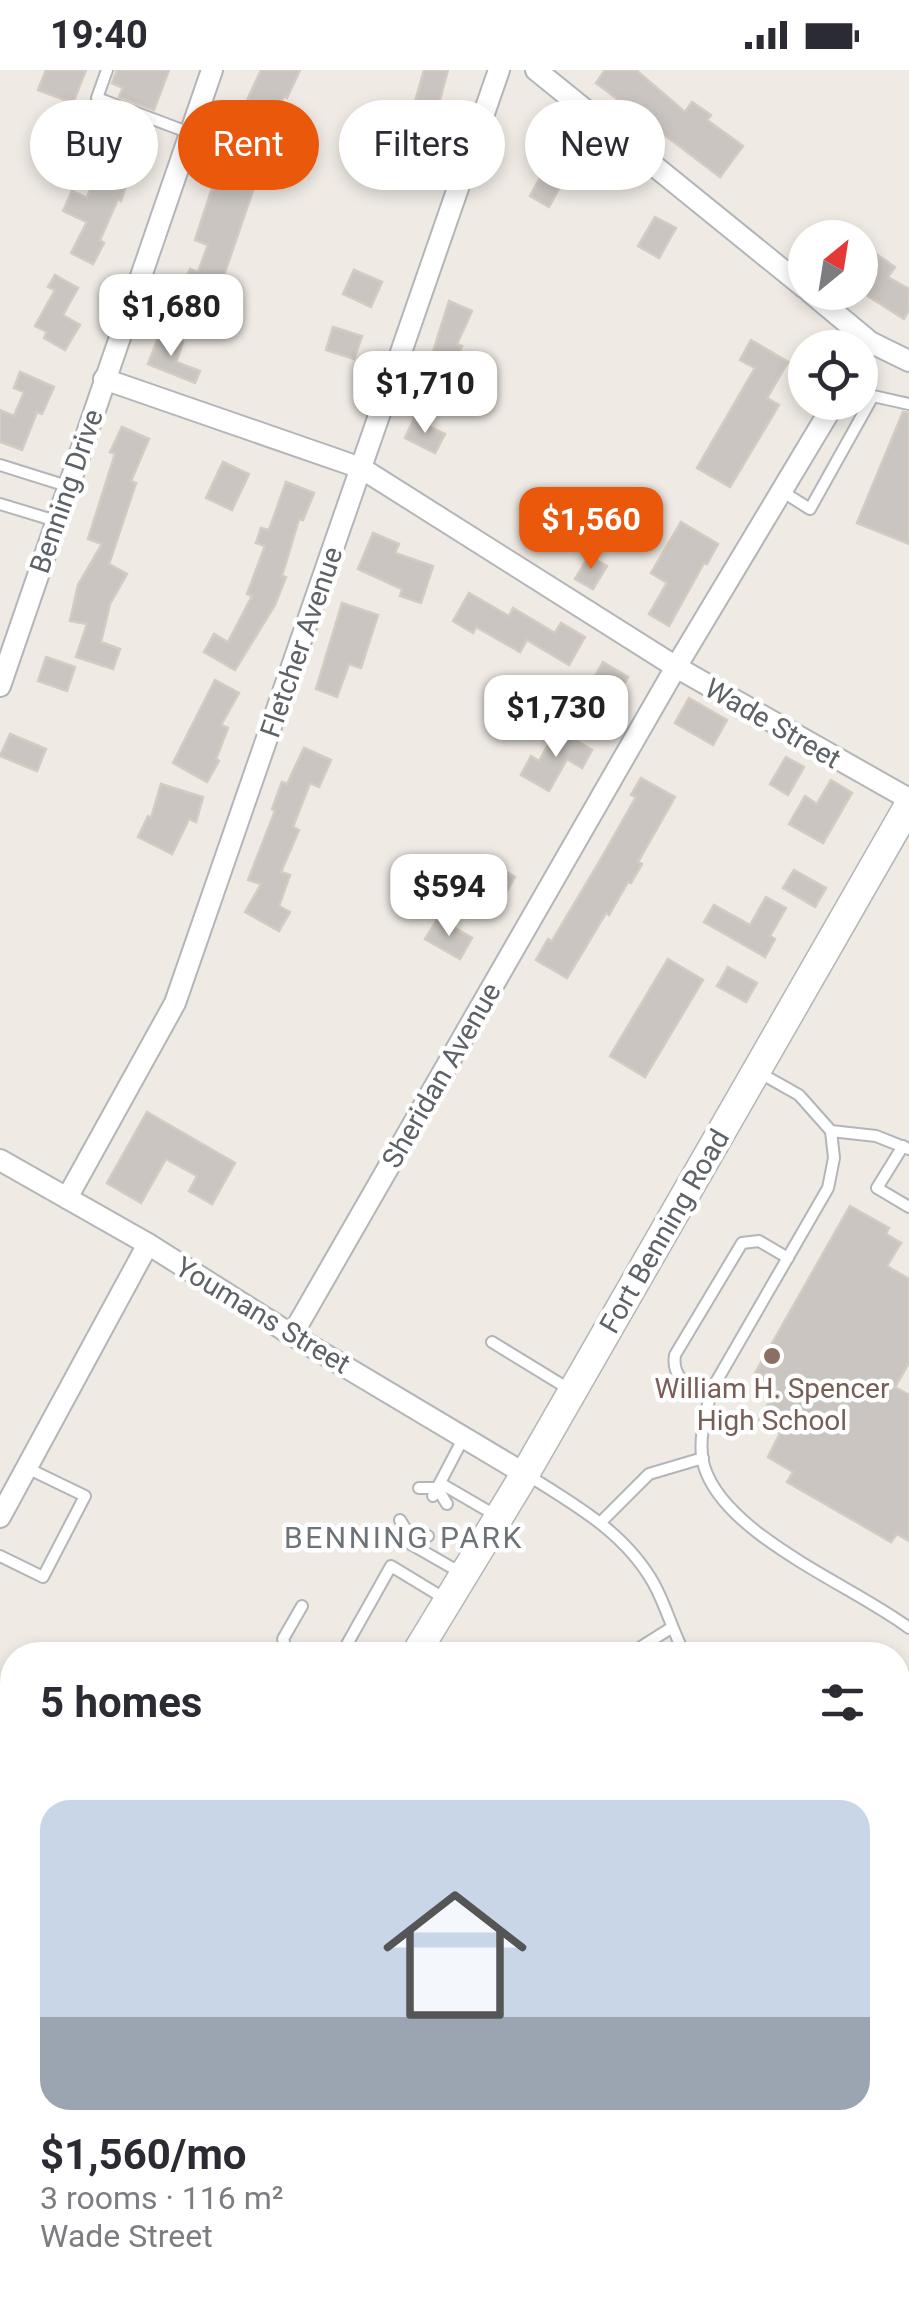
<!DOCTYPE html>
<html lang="en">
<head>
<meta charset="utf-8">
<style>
  body { margin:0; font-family:Roboto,sans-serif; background:#f7f7f7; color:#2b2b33; height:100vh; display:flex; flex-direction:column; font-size:38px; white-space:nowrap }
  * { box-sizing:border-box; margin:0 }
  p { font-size:32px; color:#7c7c81 }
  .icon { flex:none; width:55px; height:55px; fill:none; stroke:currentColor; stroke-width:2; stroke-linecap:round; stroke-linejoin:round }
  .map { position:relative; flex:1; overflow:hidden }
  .details { position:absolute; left:0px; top:1572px; width:910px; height:672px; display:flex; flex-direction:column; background:#fff; border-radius:40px 40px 0 0; box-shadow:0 5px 15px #0003 }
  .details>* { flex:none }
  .banner { position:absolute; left:30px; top:30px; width:850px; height:90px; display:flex; gap:20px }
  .needle { width:65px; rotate:30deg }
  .tools { position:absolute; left:788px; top:150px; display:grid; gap:20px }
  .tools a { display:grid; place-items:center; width:90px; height:90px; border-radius:50%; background:#fff; box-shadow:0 5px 15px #0003; font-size:50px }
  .price { position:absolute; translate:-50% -85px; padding:0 22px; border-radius:20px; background:#fff; color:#222; font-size:32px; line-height:65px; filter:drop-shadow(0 2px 5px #0008) }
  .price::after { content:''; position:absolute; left:50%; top:60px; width:30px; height:22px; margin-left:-15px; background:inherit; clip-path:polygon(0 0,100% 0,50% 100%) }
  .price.active { background:#ea580c; color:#fff }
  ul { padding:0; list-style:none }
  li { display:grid; align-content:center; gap:20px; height:530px; padding:0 40px }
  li+li { border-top:2px solid #e1e1e2 }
  li span { display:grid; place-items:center; height:310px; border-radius:30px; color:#555 }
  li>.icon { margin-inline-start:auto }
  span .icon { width:180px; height:180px; fill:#fffc; stroke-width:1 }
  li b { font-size:42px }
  h2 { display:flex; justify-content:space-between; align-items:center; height:120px; padding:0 40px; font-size:42px }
  .pill { padding:0 35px; border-radius:45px; background:#fff; box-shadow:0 5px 15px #0003; font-size:35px; line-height:90px }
  .pill.active { background:#ea580c; color:#fff }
  .status { display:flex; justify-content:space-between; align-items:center; height:70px; padding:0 50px; background:#fff; direction:ltr }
  .status svg { height:28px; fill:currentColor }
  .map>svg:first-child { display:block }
  .building { fill:#cac5c0; stroke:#d4cbc2; stroke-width:2.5 }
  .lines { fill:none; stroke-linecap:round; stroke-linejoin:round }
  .lane-casing { stroke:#b2b6b9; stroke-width:14 }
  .street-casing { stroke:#b2b6b9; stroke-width:24 }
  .secondary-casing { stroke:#b1b6b9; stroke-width:31 }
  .lane { stroke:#fff; stroke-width:10 }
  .street { stroke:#fff; stroke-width:20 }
  .secondary { stroke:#fff; stroke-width:28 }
  .education-dot { fill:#8d6e63; stroke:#fff; stroke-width:4 }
  .labels { text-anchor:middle; stroke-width:9; stroke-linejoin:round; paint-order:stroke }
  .street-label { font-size:28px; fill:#5c6265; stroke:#fff }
  .education-label { font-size:28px; fill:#785e54; stroke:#fff }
  .neighbourhood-label { font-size:30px; letter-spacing:2.5px; fill:#6d7477; stroke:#fff }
</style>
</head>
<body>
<div class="status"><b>19:40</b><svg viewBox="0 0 49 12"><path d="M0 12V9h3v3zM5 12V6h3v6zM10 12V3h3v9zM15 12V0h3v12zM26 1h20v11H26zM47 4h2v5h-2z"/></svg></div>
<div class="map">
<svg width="909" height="2243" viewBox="0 0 909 2243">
  <rect width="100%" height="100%" fill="#efeae4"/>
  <!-- building -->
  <g class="building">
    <polygon points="46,0 86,0 73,33 38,20"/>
    <polygon points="117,0 169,0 154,40 119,27 123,18 112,13"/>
    <polygon points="261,0 300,0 287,28 284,26 265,67 236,54"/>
    <polygon points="424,0 448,0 431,63 415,93 392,80 412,42"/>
    <polygon points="605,0 636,0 685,42 692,32 711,45 707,50 743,76 720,107 596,13"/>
    <polygon points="113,65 139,73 121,131 118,129 100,170 104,173 93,194 71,183 87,152 63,141 72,121 87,128 97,100 102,102"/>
    <polygon points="239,86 275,96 270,116 256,112 214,234 181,221 190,199 198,202 208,175 195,170 214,112 230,118"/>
    <polygon points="543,102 562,113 549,137 530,126"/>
    <polygon points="655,147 676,158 659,188 638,176"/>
    <polygon points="876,184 895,197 888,207 909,219 909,240 904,249 860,221 860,206"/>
    <polygon points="354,200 382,212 371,237 343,224"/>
    <polygon points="55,205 78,218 63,245 80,255 65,280 44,268 47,262 35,256 55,220 48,217"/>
    <polygon points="449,231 472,241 457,274 462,276 455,294 432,285"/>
    <polygon points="333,257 362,266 354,289 326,280"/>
    <polygon points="160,263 183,272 176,292 200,301 195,313 148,294"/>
    <polygon points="751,270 788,292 767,328 779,335 730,417 697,398 755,298 740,290"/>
    <polygon points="20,302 54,317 42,344 37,342 22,380 0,372 0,340 14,346 24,322 14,318"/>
    <polygon points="903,342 909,343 909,474 857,453"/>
    <polygon points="414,349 445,364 435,383 405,368"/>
    <polygon points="122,357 149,369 131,411 136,413 109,494 127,504 110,534 101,572 120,579 113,599 76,587 87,554 70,551 78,515 102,474 88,469 115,384 110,382"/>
    <polygon points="223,392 249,404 232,440 206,428"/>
    <polygon points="286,412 314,423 303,450 299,449 282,506 286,507 275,535 235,600 204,582 214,564 228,572 252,526 247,524 265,476 256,473 261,458 269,460"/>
    <polygon points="681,452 718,474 707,494 704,493 669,556 649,544 667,513 651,503"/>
    <polygon points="373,463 399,474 395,483 433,496 421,533 400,526 402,519 358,499"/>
    <polygon points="589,486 607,496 593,519 575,509"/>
    <polygon points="469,523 509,546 513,538 555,563 561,553 585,567 569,595 527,570 520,582 476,557 473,563 453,551"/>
    <polygon points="342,533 378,545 361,598 349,594 337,627 316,619"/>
    <polygon points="46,587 75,597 67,621 38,611"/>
    <polygon points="603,592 628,607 619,623 594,608"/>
    <polygon points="215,610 239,623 221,655 228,658 216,689 219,691 207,712 173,693"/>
    <polygon points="689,628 727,650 713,675 675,653"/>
    <polygon points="557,659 592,680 582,698 567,689 549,721 521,705 531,686 539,691"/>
    <polygon points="10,664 46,679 37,701 0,686"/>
    <polygon points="304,678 331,690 319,717 310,713 293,757 299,760 281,802 290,805 279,836 290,842 279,861 245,842 261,814 248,810 275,741 272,739 282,712 287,714"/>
    <polygon points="786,687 804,697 788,725 770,714"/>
    <polygon points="641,708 675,727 638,792 642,794 631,813 628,812 609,845 606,843 567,908 536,890 548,869 552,871 598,794 636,727 631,725"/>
    <polygon points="831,710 852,723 823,773 789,754 805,726 817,734"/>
    <polygon points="161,714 203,727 196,752 189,749 172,784 138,767 148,746 151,748"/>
    <polygon points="488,792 515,807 503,828 476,812"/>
    <polygon points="794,800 826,818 815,837 783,818"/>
    <polygon points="766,827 786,838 770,866 775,869 765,887 704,852 714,835 750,855"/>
    <polygon points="438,848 472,868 460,889 425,869"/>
    <polygon points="668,889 703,910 645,1007 610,986"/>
    <polygon points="728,897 757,913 746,932 717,916"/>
    <polygon points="147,1042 235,1093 212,1134 189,1121 197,1106 166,1089 141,1133 107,1113"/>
    <polygon points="850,1136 889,1158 886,1164 901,1173 887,1196 909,1209 909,1293 895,1317 909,1325 909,1471 897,1464 891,1472 787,1412 793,1402 768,1387 780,1363 759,1350 777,1318 754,1305"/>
  </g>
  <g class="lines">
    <!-- lane casing -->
    <g class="lane-casing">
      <g id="lane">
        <polyline points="107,0 97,28 190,63"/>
        <polyline points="0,395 67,416"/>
        <polyline points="783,422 810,439 873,326 909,334"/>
        <polyline points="0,434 56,451"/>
        <polyline points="760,1003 799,1025 831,1061 876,1066 909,1079"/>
        <path d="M831,1061L834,1088L828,1118L712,1319C706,1342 697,1372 704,1396C725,1466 852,1515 909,1558"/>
        <polyline points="903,1076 877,1118 909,1137"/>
        <polyline points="492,1272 572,1321"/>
        <path d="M710,1328C691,1317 671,1310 675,1285L742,1173L759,1171L788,1188"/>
        <path d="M526,1404C575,1435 625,1462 654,1514C666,1536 673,1562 685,1585"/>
        <polyline points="440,1413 495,1445"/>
        <polyline points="419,1418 437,1418"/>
        <polyline points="437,1418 447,1434"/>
        <polyline points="433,1426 464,1367"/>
        <polyline points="400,1450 410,1466 407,1472 463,1504"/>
        <polyline points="601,1452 649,1404 703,1388"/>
        <polyline points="410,1466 428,1466"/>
        <polyline points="0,1486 43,1507 85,1426 27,1398"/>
        <polyline points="288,1585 283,1569 302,1536"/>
        <polyline points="341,1585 391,1496 447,1530"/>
        <polyline points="634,1585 641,1577 671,1558"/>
        <polyline points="0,1617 12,1622"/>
        <polyline points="898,1700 909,1690"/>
        <polyline points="898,1768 909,1763"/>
        <polyline points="898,1841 909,1836"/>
        <polyline points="898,1869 909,1876"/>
        <polyline points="898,2106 909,2086"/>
        <polyline points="539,2243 539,2232"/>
      </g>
    </g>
    <!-- street casing -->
    <g class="street-casing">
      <g id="street">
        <polyline points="536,0 805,218"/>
        <polyline points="810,222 870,272 909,291"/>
        <polyline points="104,309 361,398 676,597 909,729"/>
        <polyline points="0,616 212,0"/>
        <polyline points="0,1090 148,1174 292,1265 525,1404"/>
        <polyline points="67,1128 175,933 499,0"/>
        <polyline points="292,1265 676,597 835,332"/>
        <polyline points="0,1447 148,1174"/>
        <polyline points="0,1712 12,1718"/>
        <polyline points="898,2187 909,2193"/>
      </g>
    </g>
    <!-- secondary casing -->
    <g class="secondary-casing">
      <g id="secondary">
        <polyline points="415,1585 525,1404 909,735"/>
        <polyline points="24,2243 30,2232"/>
      </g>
    </g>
    <!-- lane -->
    <use href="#lane" class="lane"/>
    <!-- street -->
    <use href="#street" class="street"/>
    <!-- secondary -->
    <use href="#secondary" class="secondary"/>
  </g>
  <!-- markers -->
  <circle class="education-dot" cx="772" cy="1286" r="10"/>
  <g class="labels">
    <!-- street labels -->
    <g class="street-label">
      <text transform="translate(66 421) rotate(-71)" y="10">Benning Drive</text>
      <text transform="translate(301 572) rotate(-71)" y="10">Fletcher Avenue</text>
      <text transform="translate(773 653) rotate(30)" y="10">Wade Street</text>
      <text transform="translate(441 1005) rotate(-60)" y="10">Sheridan Avenue</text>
      <text transform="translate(664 1161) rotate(-60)" y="10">Fort Benning Road</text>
      <text transform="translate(263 1245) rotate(31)" y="10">Youmans Street</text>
    </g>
    <!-- education labels -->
    <g class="education-label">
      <text x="772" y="1328">William H. Spencer<tspan x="772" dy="32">High School</tspan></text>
    </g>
    <!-- neighbourhood labels -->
    <g class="neighbourhood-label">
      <text x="404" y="1478">BENNING PARK</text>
    </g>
  </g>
</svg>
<div class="tools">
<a><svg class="needle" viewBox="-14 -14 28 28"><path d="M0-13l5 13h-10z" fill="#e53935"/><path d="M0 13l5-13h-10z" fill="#7c7c81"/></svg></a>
<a><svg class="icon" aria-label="locate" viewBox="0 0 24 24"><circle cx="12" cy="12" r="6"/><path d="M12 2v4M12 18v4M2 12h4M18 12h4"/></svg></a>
</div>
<b class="price" style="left:171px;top:289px">$1,680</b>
<b class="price" style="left:425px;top:366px">$1,710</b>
<b class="price active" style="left:591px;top:502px">$1,560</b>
<b class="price" style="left:556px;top:690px">$1,730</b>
<b class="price" style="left:449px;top:869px">$594</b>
<div class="banner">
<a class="pill">Buy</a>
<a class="pill active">Rent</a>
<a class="pill">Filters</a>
<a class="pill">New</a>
</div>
<section class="details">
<h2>5 homes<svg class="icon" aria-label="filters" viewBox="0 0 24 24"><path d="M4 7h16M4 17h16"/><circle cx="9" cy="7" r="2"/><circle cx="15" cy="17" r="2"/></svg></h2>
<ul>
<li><span style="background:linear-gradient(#c9d6e8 70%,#9aa5b1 0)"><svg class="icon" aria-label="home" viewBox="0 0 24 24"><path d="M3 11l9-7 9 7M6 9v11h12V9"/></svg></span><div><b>$1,560/mo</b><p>3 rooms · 116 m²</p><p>Wade Street</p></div></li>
</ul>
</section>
</div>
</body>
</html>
